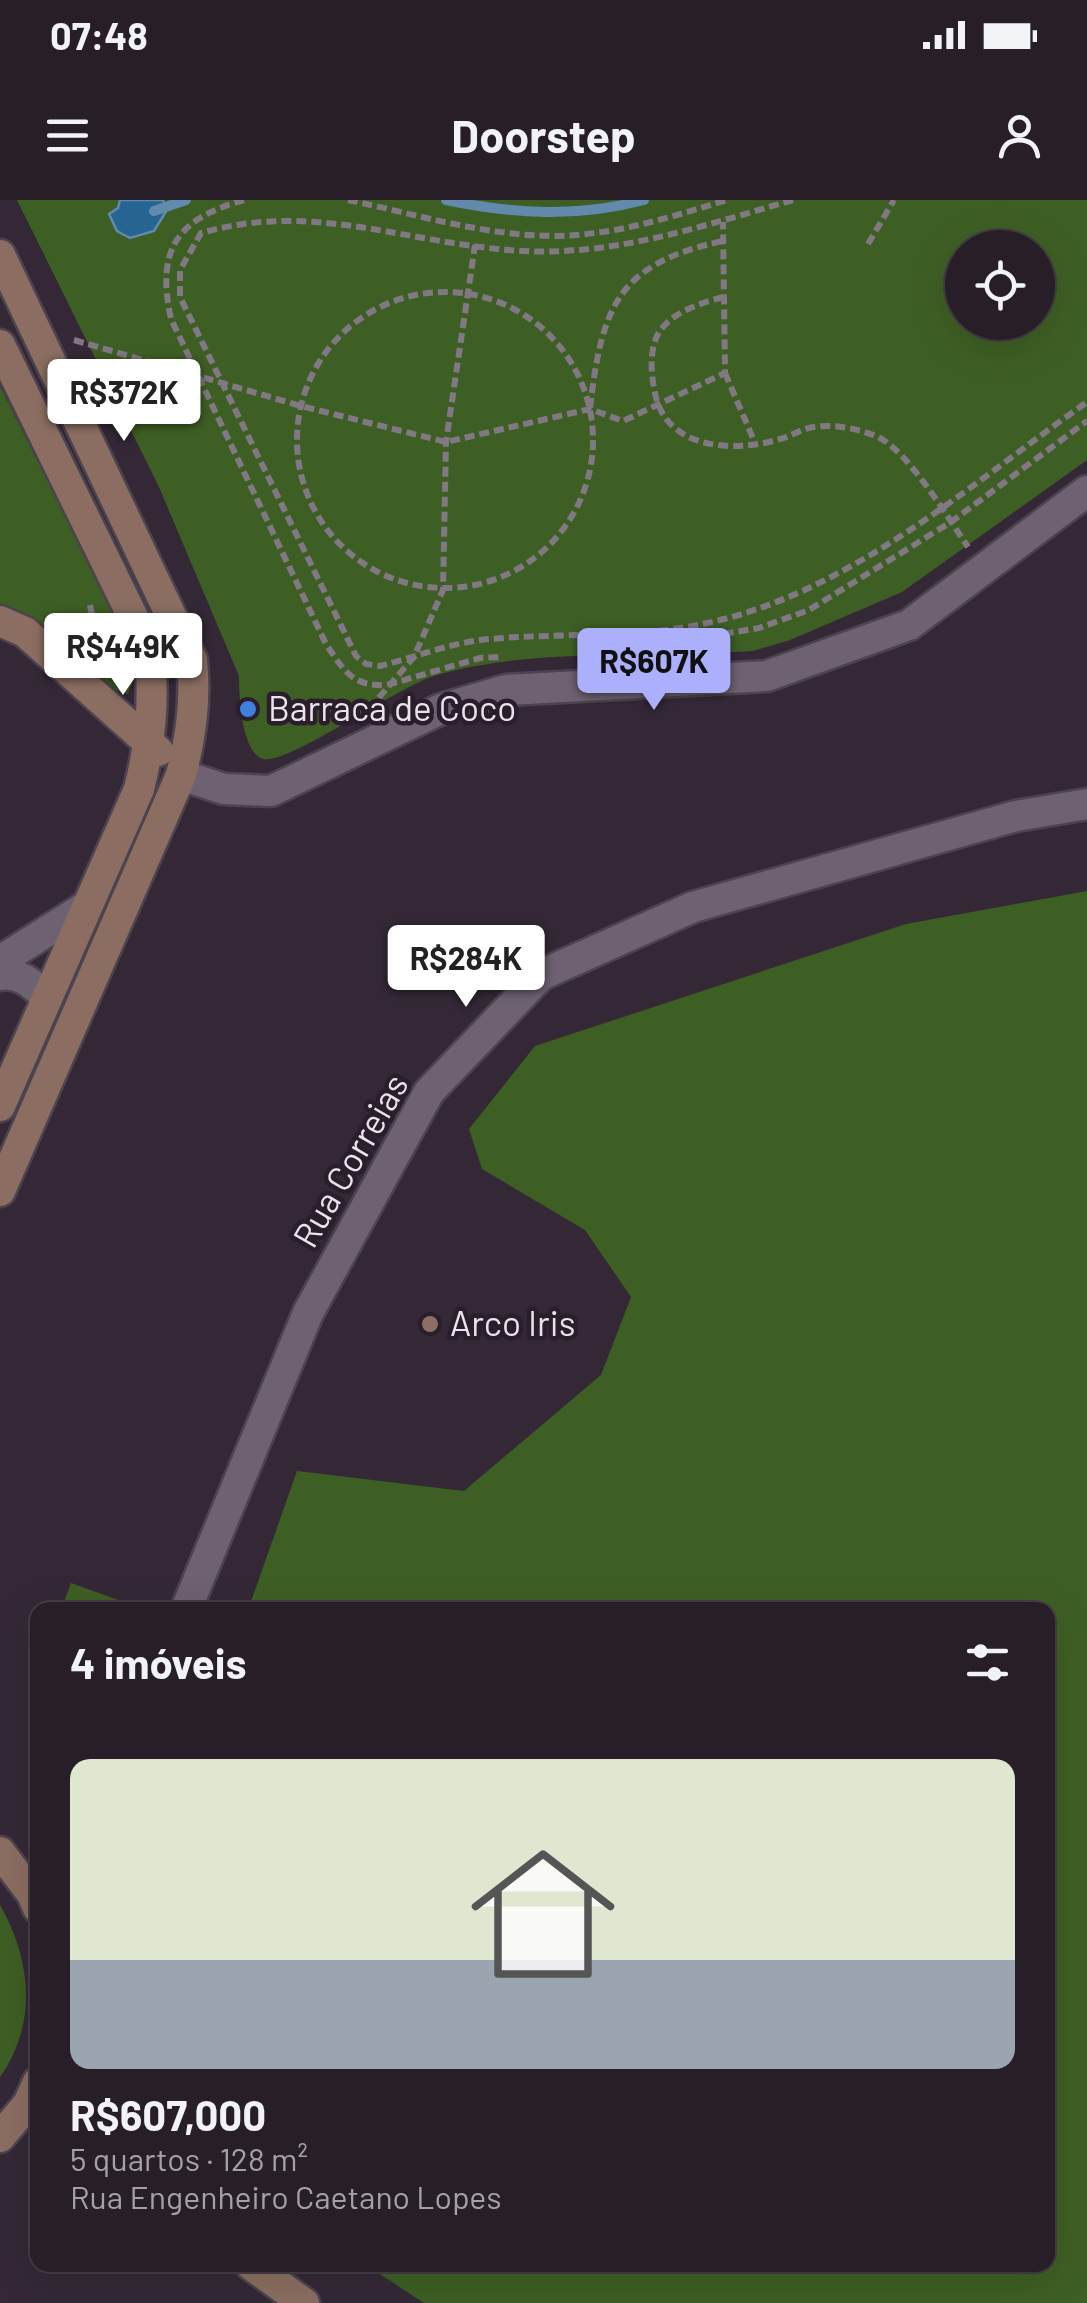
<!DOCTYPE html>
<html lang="pt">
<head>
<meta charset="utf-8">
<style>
  body { margin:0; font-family:Barlow,sans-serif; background:#2f2730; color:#f1f3f6; height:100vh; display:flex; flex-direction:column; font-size:38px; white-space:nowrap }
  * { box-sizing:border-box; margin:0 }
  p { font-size:32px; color:#a4a2a8 }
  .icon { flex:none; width:55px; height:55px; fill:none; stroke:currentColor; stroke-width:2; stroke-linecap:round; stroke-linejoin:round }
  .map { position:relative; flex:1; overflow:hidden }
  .drawer { position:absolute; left:30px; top:1402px; width:1025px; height:670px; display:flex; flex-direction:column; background:#271e28; border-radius:20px; box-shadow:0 10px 40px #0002,0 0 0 2px #433c45 }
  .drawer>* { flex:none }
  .tools { position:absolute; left:945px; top:30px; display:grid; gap:20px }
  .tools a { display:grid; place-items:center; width:110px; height:110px; border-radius:50%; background:#271e28; box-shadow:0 10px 40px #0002,0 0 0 2px #433c45; font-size:50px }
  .price { position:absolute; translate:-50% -85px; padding:0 22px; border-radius:10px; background:#fff; color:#222; font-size:32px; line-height:65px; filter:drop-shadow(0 2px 5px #0008) }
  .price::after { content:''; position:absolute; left:50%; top:60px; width:30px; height:22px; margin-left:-15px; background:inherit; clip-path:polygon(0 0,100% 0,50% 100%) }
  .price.on { background:#acaffb; color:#111 }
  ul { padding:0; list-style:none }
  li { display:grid; align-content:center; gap:20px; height:530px; padding:0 40px }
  li span { display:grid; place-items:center; height:310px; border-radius:20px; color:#555 }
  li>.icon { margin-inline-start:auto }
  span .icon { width:180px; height:180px; fill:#fffc; stroke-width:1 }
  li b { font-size:42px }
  h2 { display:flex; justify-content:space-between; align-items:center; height:120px; padding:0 40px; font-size:42px }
  .status { display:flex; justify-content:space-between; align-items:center; height:70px; padding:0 50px; background:#271e28; direction:ltr }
  .status svg { height:28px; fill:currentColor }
  header { display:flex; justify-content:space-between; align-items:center; height:130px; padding:0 40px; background:#271e28; font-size:45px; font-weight:700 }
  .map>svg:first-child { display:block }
  .green { fill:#3e5f24; fill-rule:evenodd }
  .water { fill:#266492; stroke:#618aad; stroke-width:2.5 }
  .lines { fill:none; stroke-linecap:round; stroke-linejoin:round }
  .stream { stroke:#618aad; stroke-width:10 }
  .street-casing { stroke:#4d434f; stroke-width:35 }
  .secondary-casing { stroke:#4d434f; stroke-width:35 }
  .path { stroke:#827884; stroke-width:6; stroke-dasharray:10 5; stroke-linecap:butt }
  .street { stroke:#6e6171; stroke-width:30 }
  .secondary { stroke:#8b6e61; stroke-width:30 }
  .shop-dot { fill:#3f7fe0; stroke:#2a1e2c; stroke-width:4 }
  .education-dot { fill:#8d6e63; stroke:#2a1e2c; stroke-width:4 }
  .labels { text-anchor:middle; stroke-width:9; stroke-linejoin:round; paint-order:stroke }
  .poi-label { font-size:35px; fill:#eae2ec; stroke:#2a1e2c; text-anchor:start }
  .street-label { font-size:35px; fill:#eae2ec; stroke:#2a1e2c }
</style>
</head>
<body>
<div class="status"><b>07:48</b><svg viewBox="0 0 49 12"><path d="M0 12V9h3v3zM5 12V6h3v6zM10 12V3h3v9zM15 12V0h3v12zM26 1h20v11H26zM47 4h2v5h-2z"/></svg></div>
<header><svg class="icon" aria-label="menu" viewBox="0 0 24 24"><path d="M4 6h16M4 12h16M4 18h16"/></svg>Doorstep<svg class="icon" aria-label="person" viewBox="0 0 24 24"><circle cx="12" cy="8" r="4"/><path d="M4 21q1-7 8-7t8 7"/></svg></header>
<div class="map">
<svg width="1087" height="2103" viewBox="0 0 1087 2103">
  <rect width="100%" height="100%" fill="#342836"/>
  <!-- green -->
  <g class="green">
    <path d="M17,0H1087V260L902,392L790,440L753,451C657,457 523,448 434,476C396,488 289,564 264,559C241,554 239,494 239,476L159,287ZM962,48H1038V122H962Z"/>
    <polygon points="0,186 125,436 135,475 128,494 112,489 39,426 0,404"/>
    <polygon points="1087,691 1087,2103 424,2103 366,2065 1048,2065 1048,1410 248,1410 297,1271 464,1291 601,1175 631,1097 585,1030 482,969 469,929 535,846 906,724"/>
    <polygon points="71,1383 132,1405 131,1410 61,1410"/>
    <path d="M0,1705C31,1759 38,1824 0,1877Z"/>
  </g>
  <!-- water -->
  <polygon class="water" points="120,0 163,0 167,10 154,31 130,38 117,31 109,14 118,8"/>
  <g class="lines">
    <!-- stream -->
    <g class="stream">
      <path d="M446,0C514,14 576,18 644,0"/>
      <polyline points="154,11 186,0"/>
    </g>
    <!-- street casing -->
    <g class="street-casing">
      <g id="street">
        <polyline points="181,575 224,589 271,591 441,509 506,490 767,476 909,425 1087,291"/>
        <polyline points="0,761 87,706"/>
        <path d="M0,775C20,772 32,784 46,796"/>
        <polyline points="186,1410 308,1113 429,892 541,775 693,707 1016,616 1087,604"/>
      </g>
    </g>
    <!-- secondary casing -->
    <g class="secondary-casing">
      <g id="secondary">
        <path d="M0,55L192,460C196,501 191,535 181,575L0,991"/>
        <path d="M0,145L150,452C154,501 151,541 139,589L0,906"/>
        <polyline points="0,421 25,432 158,551"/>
        <polyline points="0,1652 32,1694 38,1708"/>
        <polyline points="0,1937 28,1904 38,1882"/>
        <polyline points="251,2065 304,2103"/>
      </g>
    </g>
    <!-- path -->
    <g class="path">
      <path d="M244,0C176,19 156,50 171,119L326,444C344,471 353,487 387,485L480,458L502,457"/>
      <path d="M348,0C420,15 501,41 576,35C629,31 677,15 727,0"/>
      <path d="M793,0C706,25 616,56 523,51C409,45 315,0 201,33L180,70V97L356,456L366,464L380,466C416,457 453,442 490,439C569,432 646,440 724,419C860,384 975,281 1087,202"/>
      <polyline points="868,44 894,0"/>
      <circle cx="445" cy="240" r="148"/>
      <path d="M723,97C701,103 671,112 658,134C649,151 651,175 655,193C666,250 735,253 780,239C790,237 799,230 809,228C831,223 855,228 876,236C907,249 948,318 968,347"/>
      <polyline points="74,140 301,206 446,242 590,209 623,221 725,173 723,22"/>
      <polyline points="725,173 755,243"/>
      <path d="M590,208C602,108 616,64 723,41"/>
      <polyline points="90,405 100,457"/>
      <polyline points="635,449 759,428 809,410 951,322 1087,221"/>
      <polyline points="369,509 414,457 443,390 446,242 475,45"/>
    </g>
    <!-- street -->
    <use href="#street" class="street"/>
    <!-- secondary -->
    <use href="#secondary" class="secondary"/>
  </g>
  <!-- markers -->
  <circle class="shop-dot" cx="248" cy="509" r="10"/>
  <circle class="education-dot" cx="430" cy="1124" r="10"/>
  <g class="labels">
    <!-- poi labels -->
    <g class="poi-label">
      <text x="268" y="521">Barraca de Coco</text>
      <text x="450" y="1136">Arco Iris</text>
    </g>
    <!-- street labels -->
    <g class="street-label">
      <text transform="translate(351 961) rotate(-60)" y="12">Rua Correias</text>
    </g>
  </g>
</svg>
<div class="tools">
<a><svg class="icon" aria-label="locate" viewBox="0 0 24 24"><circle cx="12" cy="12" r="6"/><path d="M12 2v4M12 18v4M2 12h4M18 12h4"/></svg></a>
</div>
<b class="price" style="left:124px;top:244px">R$372K</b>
<b class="price" style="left:123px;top:498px">R$449K</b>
<b class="price on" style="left:654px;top:513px">R$607K</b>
<b class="price" style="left:466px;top:810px">R$284K</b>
<section class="drawer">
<h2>4 imóveis<svg class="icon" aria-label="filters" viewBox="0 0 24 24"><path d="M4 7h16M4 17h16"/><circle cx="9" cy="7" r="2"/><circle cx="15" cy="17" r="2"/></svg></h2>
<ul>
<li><span style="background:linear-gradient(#dfe7d0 65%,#9aa5b1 0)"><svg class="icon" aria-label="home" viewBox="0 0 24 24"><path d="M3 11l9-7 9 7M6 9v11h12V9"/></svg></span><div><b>R$607,000</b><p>5 quartos · 128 m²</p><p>Rua Engenheiro Caetano Lopes</p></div></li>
</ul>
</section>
</div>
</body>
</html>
